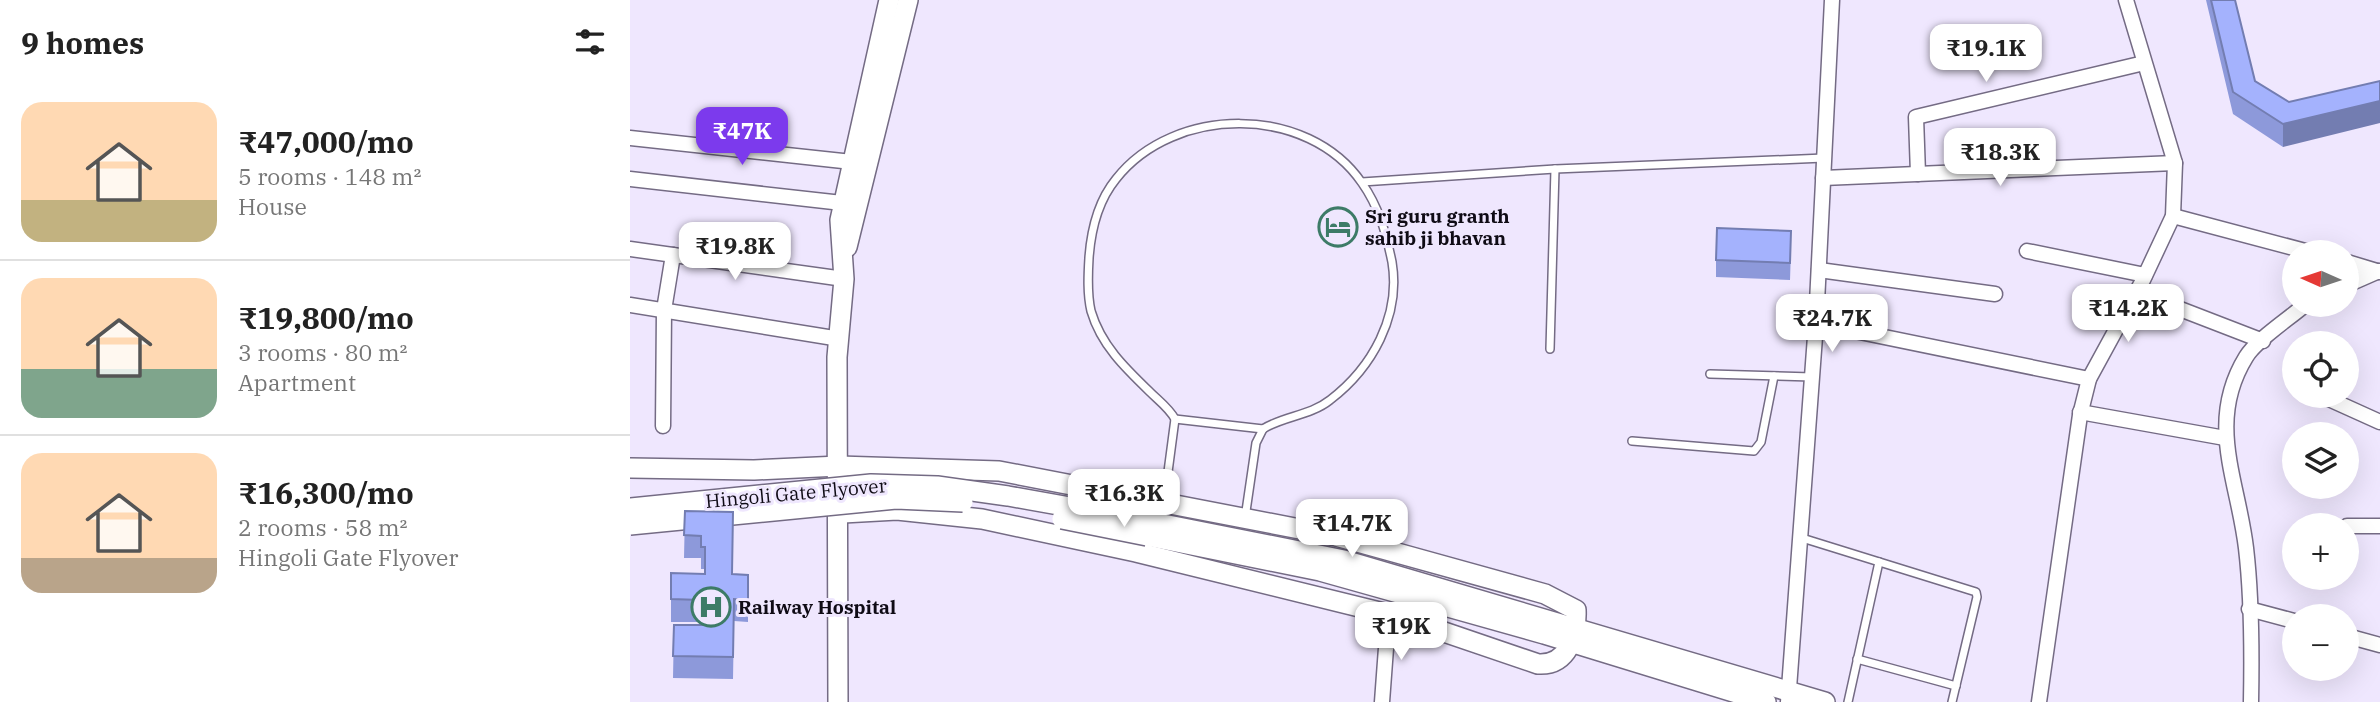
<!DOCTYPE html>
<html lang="en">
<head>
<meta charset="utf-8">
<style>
  body { margin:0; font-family:"IBM Plex Serif",serif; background:#f2f2f2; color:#222; height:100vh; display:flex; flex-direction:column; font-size:26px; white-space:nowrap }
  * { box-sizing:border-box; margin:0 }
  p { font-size:23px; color:#767676 }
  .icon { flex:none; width:38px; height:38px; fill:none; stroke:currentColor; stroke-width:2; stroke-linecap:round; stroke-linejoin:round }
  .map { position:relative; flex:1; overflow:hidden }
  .drawer { display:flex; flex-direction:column; background:#fff; width:630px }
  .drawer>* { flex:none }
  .needle { width:46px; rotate:273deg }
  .tools { position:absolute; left:1652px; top:240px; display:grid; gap:14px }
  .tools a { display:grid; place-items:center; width:77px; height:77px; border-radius:50%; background:#fff; box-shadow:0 7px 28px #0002; font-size:35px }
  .price { position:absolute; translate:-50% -60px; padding:0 16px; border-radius:14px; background:#fff; color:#222; font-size:23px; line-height:46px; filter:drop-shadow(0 2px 4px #0008) }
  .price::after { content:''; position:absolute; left:50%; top:42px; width:21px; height:16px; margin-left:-10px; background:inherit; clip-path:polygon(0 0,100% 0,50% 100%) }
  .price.selected { background:#7c3aed; color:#fff }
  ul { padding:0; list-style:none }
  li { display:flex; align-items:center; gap:21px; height:175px; padding:0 21px }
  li+li { border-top:2px solid #e0e0e0 }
  li span { display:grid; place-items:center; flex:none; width:196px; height:140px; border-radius:21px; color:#555 }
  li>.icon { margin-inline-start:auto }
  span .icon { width:84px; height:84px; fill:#fffc; stroke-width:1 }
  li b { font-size:30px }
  h2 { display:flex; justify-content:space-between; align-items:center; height:84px; padding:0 21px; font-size:30px }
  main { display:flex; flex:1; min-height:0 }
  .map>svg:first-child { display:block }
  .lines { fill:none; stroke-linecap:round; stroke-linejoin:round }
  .lane-casing { stroke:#746b84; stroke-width:10 }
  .street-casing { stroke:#746b84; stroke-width:17 }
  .secondary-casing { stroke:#746b84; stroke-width:22 }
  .lane { stroke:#fff; stroke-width:7 }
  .street { stroke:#fff; stroke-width:14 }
  .secondary { stroke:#fff; stroke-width:19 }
  .secondary-bridge-casing { stroke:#746b84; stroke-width:22; stroke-linecap:butt }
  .secondary-bridge { stroke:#fff; stroke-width:19 }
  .wall { fill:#8d99da }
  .shaded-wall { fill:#737db1 }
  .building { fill:#a4b2fd; stroke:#737db1; stroke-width:2 }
  .labels { text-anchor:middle; stroke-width:6; stroke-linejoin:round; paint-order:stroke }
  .poi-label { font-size:19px; font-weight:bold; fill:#0f0b15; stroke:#efe7fe; text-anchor:start }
  .street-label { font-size:19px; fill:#0f0b15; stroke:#efe7fe }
</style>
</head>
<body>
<main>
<section class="drawer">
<h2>9 homes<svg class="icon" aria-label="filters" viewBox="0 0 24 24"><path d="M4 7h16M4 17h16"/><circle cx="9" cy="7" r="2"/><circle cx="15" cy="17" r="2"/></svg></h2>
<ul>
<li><span style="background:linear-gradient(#ffd9b3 70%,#c2b280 0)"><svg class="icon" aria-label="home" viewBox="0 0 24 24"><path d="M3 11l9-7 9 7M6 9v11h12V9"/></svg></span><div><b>₹47,000/mo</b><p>5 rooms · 148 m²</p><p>House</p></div></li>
<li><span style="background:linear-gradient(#ffd9b3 65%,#7fa58c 0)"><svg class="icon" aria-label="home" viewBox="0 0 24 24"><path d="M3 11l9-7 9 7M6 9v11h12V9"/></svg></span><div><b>₹19,800/mo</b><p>3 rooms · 80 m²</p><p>Apartment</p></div></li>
<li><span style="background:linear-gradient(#ffd9b3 75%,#b9a48a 0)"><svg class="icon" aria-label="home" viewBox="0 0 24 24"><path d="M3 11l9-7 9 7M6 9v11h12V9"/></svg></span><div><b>₹16,300/mo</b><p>2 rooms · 58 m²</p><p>Hingoli Gate Flyover</p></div></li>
</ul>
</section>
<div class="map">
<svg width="1750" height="702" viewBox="0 0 1750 702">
  <rect width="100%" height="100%" fill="#efe7fe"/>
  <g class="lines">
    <!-- lane casing -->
    <g class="lane-casing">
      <g id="lane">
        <polyline points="732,182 925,169 1194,158"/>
        <polyline points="920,349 925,169"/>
        <polyline points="1080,374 1182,377"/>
        <polyline points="545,419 633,429"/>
        <polyline points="1002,441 1124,451 1131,442 1144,376"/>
        <path d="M534,502L545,419C539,408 528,400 520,392C495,368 471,345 461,311C457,294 458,275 459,258C461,230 468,201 486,179C544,105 678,104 732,183C749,207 756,233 762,262C771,316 742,368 700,400C680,416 653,416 633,429L626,443L615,518"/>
        <polyline points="1172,538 1346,592 1347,597 1322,702"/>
        <polyline points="1227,659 1326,686"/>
        <polyline points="1218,702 1249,562"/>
      </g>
    </g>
    <!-- street casing -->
    <g class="street-casing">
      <g id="street">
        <polyline points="0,138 222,162"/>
        <polyline points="1288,174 1286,117 1514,63"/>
        <polyline points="1193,178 1545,163"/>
        <polyline points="0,179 212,203"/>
        <polyline points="1543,216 1679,252"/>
        <polyline points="0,249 214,279"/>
        <polyline points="1397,251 1515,275"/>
        <polyline points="1717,262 1750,272"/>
        <polyline points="1189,270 1365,294"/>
        <polyline points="1717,285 1749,271"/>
        <polyline points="1506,292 1633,341"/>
        <polyline points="0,305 210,339"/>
        <polyline points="1186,323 1459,379"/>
        <polyline points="1699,399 1750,422"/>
        <polyline points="1450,412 1595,438"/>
        <polyline points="33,426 34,310 43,255"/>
        <polyline points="1717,526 1750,526"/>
        <polyline points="1619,609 1664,621"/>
        <polyline points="1717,636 1750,645"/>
        <polyline points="752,702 756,648 770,617"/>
        <polyline points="1158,702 1186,323 1202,0"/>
        <polyline points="1409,702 1450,415 1459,379 1513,280 1543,216 1545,163 1496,0"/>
        <path d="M1621,702C1622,651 1622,599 1616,548C1608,480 1576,422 1616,357C1626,340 1660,318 1676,304"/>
      </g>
    </g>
    <!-- secondary casing -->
    <g class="secondary-casing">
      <g id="secondary">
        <polyline points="217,247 278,0"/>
        <path d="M0,468L124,470L209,466L369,471L706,536L915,594L946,610C947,635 938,666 908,664L770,617L506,552L352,519L267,510L213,513"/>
        <polyline points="518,521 714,560 1195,702"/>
        <polyline points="517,536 690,571 914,634 1136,702"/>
        <polyline points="208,702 207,357 214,279 210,220 259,0"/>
      </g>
    </g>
    <!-- lane -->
    <use href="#lane" class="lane"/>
    <!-- street -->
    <use href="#street" class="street"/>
    <!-- secondary -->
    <use href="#secondary" class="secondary"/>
    <!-- secondary-bridge casing -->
    <g class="secondary-bridge-casing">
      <g id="secondary-bridge">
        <polyline points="0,508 241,484 307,486 378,496 518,521"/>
        <polyline points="432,519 517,536"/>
        <polyline points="0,525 266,499 333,502"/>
      </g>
    </g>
    <!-- secondary-bridge -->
    <use href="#secondary-bridge" class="secondary-bridge"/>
  </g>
  <!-- wall -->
  <g class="wall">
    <polygon points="1576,0 1605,0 1625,81 1659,102 1653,147 1603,114"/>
    <polygon points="1161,248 1160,280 1086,277 1086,260"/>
    <polygon points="55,511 118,597 118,622 104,621 103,679 43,678 44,625 70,625 70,622 41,622 41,573 75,574 75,569 71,569 71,558 54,558"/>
  </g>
  <!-- shaded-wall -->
  <polygon class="shaded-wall" points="1750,101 1750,123 1653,147 1653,124"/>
  <!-- building -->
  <g class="building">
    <polygon points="1581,0 1605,0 1625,81 1659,102 1750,81 1750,101 1653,124 1603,92"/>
    <polygon points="1087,228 1161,231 1160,263 1086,260"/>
    <polygon points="55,511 103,512 102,574 118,575 118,600 104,599 103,657 43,656 44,625 77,625 77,611 70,611 70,600 41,599 41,573 75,574 75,547 71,547 71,536 54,535"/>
  </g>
  <!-- icons -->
  <defs>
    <g id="hotel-ring" transform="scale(2.0125)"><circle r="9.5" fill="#efe7fe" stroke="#3d7b67" stroke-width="1.5"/><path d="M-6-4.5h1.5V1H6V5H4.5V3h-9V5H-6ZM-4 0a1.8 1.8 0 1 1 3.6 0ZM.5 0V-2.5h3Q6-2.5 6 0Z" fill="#3d7b67"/></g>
    <g id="hospital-ring" transform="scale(2.0125)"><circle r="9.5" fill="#efe7fe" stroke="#3d7b67" stroke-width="1.5"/><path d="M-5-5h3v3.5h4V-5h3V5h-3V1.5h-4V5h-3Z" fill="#3d7b67"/></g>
  </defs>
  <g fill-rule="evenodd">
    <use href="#hotel-ring" x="708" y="227"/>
    <use href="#hospital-ring" x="81" y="607"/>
  </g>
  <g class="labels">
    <!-- poi labels -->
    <g class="poi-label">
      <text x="735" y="223">Sri guru granth<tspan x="735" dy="22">sahib ji bhavan</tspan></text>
      <text x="108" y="614">Railway Hospital</text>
    </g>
    <!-- street labels -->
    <g class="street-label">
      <text transform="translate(166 493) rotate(-5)" y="7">Hingoli Gate Flyover</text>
    </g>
  </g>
</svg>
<div class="tools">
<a><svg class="needle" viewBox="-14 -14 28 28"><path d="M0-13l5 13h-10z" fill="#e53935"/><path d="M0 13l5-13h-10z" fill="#767676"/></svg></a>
<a><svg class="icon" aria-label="locate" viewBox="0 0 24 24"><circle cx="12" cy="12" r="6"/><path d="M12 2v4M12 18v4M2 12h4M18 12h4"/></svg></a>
<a><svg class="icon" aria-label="layers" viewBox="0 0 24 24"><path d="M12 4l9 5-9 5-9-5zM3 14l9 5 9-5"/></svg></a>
<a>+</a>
<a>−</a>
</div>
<b class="price" style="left:1356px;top:84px">₹19.1K</b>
<b class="price selected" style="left:112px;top:167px">₹47K</b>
<b class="price" style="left:1370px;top:188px">₹18.3K</b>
<b class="price" style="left:105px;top:282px">₹19.8K</b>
<b class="price" style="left:1498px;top:344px">₹14.2K</b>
<b class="price" style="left:1202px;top:354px">₹24.7K</b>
<b class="price" style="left:494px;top:529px">₹16.3K</b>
<b class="price" style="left:722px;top:559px">₹14.7K</b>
<b class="price" style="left:771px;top:662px">₹19K</b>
</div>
</main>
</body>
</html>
